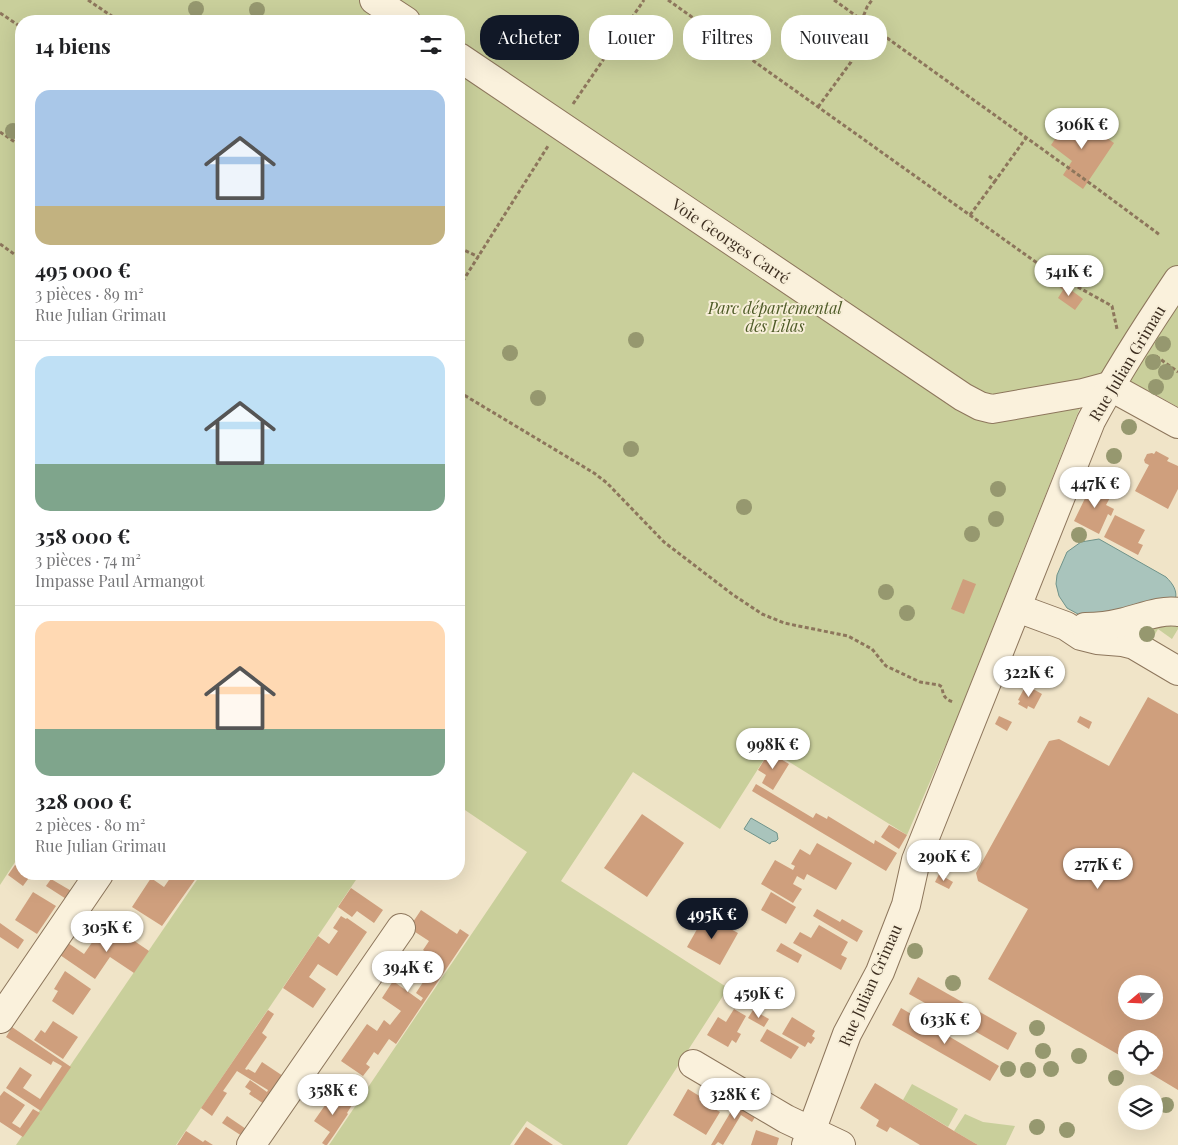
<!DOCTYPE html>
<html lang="fr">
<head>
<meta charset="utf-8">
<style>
  body { margin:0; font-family:"Playfair Display",serif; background:#f2f2f2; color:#202124; height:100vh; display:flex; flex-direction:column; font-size:19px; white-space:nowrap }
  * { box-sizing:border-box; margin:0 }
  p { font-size:16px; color:#757577 }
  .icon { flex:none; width:28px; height:28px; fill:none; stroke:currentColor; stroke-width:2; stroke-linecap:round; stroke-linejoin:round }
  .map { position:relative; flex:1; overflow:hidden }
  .drawer { position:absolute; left:15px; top:15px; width:450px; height:865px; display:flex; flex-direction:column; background:#fff; border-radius:20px; box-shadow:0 5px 20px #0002 }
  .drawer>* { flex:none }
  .guide { position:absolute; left:480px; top:15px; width:475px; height:45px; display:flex; gap:10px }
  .needle { width:32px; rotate:251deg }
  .tools { position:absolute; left:1118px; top:975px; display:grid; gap:10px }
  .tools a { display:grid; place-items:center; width:45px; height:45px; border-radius:50%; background:#fff; box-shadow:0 5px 20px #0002; font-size:25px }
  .price { position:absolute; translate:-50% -42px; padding:0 11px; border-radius:18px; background:#fff; color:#222; font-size:16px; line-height:32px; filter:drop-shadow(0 1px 2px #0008) }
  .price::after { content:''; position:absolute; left:50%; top:30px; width:15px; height:11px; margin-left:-8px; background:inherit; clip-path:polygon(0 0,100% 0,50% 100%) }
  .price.on { background:#111827; color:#fff }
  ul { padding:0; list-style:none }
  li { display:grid; align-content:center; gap:10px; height:265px; padding:0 20px }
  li+li { border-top:1px solid #e0e0e0 }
  li span { display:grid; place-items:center; height:155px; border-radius:15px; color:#555 }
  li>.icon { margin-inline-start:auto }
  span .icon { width:90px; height:90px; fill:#fffc; stroke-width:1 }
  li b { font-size:21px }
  h2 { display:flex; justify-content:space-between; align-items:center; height:60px; padding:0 20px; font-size:21px }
  .tag { padding:0 18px; border-radius:20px; background:#fff; box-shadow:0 5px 20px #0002; font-size:18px; line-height:45px }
  .tag.on { background:#111827; color:#fff }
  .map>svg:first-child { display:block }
  .green { fill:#c9cf9b }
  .water { fill:#a9c4bc; stroke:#6f938a }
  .building { fill:#cf9f7d; fill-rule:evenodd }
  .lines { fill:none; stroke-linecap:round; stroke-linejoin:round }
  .minor-casing { stroke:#8d765c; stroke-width:30 }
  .path { stroke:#8d765c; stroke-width:3; stroke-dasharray:4 2.5; stroke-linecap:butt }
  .minor { stroke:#faf1dc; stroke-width:28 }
  .tree { fill:#96986f }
  .labels { text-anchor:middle; stroke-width:4; stroke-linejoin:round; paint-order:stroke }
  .street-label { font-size:16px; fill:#3d2e20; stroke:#f7eed8 }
  .park-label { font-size:16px; font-style:italic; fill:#4d5a26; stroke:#f7eed8 }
</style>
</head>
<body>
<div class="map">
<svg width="1178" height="1145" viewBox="0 0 1178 1145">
  <rect width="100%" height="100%" fill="#f0e4c8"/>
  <!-- green -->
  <g class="green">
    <polygon points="0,0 1178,0 1178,407 1149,391 1093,375 953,728 907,835 770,750 720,829 633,772 561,881 728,988 627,1145 563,1145 527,1121 510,1145 329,1145 527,852 459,806 459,21 21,21 21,853 0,885"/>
    <polygon points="1178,623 1178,629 1172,639 1158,629 1149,645 1132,630"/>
    <polygon points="201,874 360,874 176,1145 16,1145"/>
    <polygon points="912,1084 958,1109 948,1127 903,1100"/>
    <polygon points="965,1114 983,1122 1015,1126 1006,1145 978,1145 954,1131"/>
  </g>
  <!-- water -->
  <g class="water">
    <path d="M1099,539L1166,577C1173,584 1178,591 1175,601L1087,619L1067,608L1059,596L1056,584L1057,575L1067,552L1081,542Z"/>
    <polygon points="751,818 777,833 778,839 776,841 771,842 770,844 744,829"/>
  </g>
  <!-- building -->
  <g class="building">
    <polygon points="1072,114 1114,143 1083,189 1063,175 1072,161 1051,145"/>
    <polygon points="1059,281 1083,299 1075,310 1058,298 1063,290 1056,284"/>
    <polygon points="1156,451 1169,458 1167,461 1178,466 1178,489 1168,509 1135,491 1149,465 1145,463 1144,460 1147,454 1152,453 1154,454"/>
    <polygon points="1092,484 1112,494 1106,505 1114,509 1111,516 1108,514 1099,534 1074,521"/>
    <polygon points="1115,515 1145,530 1138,543 1143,545 1138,555 1104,537"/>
    <polygon points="963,579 976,584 964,614 951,609"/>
    <polygon points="1026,685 1042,694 1034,709 1028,706 1027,709 1018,704 1020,701 1018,700"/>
    <path d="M1148,697L1178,714V1090L1138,1066H1154V1039H1126V1059L988,979L1028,909L978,881L976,873L1049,741L1059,739L1109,766ZM1126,984H1154V1011H1126Z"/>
    <polygon points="999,716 1012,722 1007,731 995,724"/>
    <polygon points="1080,716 1092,722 1089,729 1077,722"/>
    <polygon points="769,752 789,764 773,790 762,783 766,775 758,770"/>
    <polygon points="756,784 813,818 816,813 827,819 828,816 874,844 875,840 897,853 886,871 752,791"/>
    <polygon points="642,814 684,843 647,897 604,868"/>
    <polygon points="889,825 907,835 899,849 881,837"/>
    <polygon points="817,843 852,863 836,890 807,874 804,880 797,876 793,884 802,889 793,903 761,884 775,860 793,870 795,866 791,864 800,849 810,855"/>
    <polygon points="15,865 21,869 21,874 31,875 23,886 8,875"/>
    <polygon points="173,874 199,874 162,926 132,907 151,878 164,887"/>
    <polygon points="939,874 953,882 949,889 935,882"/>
    <polygon points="51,879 80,896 74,904 46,886"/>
    <polygon points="351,888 383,910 374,923 357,911 352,917 338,907"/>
    <polygon points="33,892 56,906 37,934 15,920"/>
    <polygon points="771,892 796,907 786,924 761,910"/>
    <polygon points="817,909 840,922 842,919 863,931 857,942 813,916"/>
    <polygon points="421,910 457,934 460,929 469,935 396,1044 389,1039 378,1055 374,1052 366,1064 370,1067 363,1076 341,1061 367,1024 377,1031 384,1020 390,1025 401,1011 382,998 393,981 421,1001 423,998 416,993 436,962 440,965 442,963 423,950 429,941 409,928"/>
    <polygon points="705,915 738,933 720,965 687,947"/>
    <polygon points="341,916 346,919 347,918 367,932 337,976 318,964 309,977 326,989 313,1008 283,988 318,936 329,944 338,931 333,928"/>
    <polygon points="0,923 24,940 18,949 0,937"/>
    <polygon points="111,925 149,951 134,973 110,957 95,979 60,955 68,943 84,954 100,931 105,934"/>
    <polygon points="819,925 848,942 841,955 847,958 841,970 793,943 800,932 811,938"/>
    <polygon points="781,943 802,955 798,963 776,951"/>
    <polygon points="396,951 411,962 409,964 423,974 420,979 415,976 412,980 408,977 407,979 386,966"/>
    <polygon points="65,971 91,989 73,1015 52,1001 58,991 54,989"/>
    <polygon points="918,977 1017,1033 1008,1050 909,994"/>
    <polygon points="901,1008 999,1066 990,1081 892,1025"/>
    <polygon points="734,1009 746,1016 737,1032 741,1034 736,1043 732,1040 728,1047 707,1035 718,1017 726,1022"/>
    <polygon points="268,1010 274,1014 262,1033 267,1037 245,1069 247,1070 248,1069 255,1073 262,1062 286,1078 267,1106 249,1094 251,1091 245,1087 250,1080 267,1092 268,1090 237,1071 223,1091 227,1093 212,1116 201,1108"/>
    <polygon points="753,1010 769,1019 764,1027 748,1018"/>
    <polygon points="792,1017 815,1031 812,1036 815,1038 811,1044 808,1042 805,1047 782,1034"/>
    <polygon points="53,1021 78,1037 63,1059 34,1040 41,1030 45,1033"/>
    <polygon points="12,1027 71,1067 41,1111 6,1088 20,1067 32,1075 23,1088 40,1099 62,1066 53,1061 51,1065 6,1037"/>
    <polygon points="767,1029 799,1047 791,1059 760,1041"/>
    <polygon points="875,1083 954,1131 978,1145 920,1145 890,1127 887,1132 876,1126 879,1120 860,1108"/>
    <polygon points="688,1089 701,1097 699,1100 720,1112 706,1135 673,1115"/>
    <polygon points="4,1091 25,1105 12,1123 20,1128 33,1109 40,1113 23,1137 0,1122 0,1096"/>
    <polygon points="335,1093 352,1105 347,1113 348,1114 334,1135 327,1145 325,1145 322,1143 330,1132 314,1121 328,1101 330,1102"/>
    <polygon points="739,1098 759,1111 752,1122 741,1115 723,1145 718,1142 715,1145 711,1145"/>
    <polygon points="227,1116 249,1131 245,1138 222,1123"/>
    <polygon points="526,1127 553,1145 514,1145"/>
    <polygon points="756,1130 779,1138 777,1145 751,1145"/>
    <polygon points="186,1131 203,1142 205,1140 213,1145 177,1145"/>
  </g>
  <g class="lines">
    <!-- minor casing -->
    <g class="minor-casing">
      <g id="minor">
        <polyline points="374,0 406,21"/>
        <polyline points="459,57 963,397 980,406 992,409 1083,393 1109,386 1178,424"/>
        <polyline points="1017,608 1066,626 1081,636 1097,640 1122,642 1134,645 1178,671"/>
        <path d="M1085,627C1098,627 1112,625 1124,622C1141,618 1161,609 1178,612"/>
        <polyline points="0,1019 99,874"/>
        <polyline points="693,1064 786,1119 841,1145"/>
        <polyline points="251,1145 401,928"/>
        <path d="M806,1145L847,1034L880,972L906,905L916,860L1091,421C1117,372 1147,326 1178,280"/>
      </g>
    </g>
    <!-- path -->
    <g class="path">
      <polyline points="88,0 119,21"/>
      <polyline points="668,0 1047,270 1112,306 1117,329"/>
      <polyline points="834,0 1091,184 1160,235"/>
      <polyline points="0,13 21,27"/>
      <polyline points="573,104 644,0"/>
      <polyline points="818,107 851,62 860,25 867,7 872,0"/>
      <polyline points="0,132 21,146"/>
      <polyline points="989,176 995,181 1026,138"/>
      <polyline points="970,215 995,181"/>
      <polyline points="0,244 21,259"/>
      <polyline points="459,251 464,250 479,257"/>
      <polyline points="459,287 548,146"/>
      <polyline points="1156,356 1178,372"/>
      <path d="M459,392L594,473L607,483L664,542L732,594L762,614L784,623L848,636L872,649L886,666L920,682L939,685L942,687C943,696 945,699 953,702"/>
    </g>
    <!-- minor -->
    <use href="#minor" class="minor"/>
  </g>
  <!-- trees -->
  <g class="tree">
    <circle cx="196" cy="9" r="8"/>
    <circle cx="257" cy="10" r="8"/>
    <circle cx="13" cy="131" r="8"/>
    <circle cx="636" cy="340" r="8"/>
    <circle cx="1163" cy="344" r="8"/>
    <circle cx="510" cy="353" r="8"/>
    <circle cx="1153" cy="362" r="8"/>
    <circle cx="1166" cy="372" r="8"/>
    <circle cx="1156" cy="387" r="8"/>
    <circle cx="538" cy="398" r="8"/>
    <circle cx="1129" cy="427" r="8"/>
    <circle cx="631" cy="449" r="8"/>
    <circle cx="1114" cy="456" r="8"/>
    <circle cx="998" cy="489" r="8"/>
    <circle cx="744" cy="507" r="8"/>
    <circle cx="996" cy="519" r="8"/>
    <circle cx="972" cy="534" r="8"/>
    <circle cx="1079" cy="535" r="8"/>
    <circle cx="886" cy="592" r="8"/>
    <circle cx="907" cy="613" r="8"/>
    <circle cx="1147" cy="634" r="8"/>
    <circle cx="915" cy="951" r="8"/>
    <circle cx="953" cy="983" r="8"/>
    <circle cx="1037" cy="1028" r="8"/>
    <circle cx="1043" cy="1051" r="8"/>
    <circle cx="1079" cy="1056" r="8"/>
    <circle cx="1008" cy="1069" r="8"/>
    <circle cx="1051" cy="1069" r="8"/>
    <circle cx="1028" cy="1070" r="8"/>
    <circle cx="1116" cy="1078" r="8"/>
    <circle cx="1166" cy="1105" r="8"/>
    <circle cx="1037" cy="1127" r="8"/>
    <circle cx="1067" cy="1130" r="8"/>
  </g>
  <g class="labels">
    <!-- street labels -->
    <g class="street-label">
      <text transform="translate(731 241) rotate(34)" y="6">Voie Georges Carré</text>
      <text transform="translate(1127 363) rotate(-59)" y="6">Rue Julian Grimau</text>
      <text transform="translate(870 985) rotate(-66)" y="6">Rue Julian Grimau</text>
    </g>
    <!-- park labels -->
    <g class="park-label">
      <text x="775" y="314">Parc départemental<tspan x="775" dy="18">des Lilas</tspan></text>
    </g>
  </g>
</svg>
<div class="tools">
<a><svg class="needle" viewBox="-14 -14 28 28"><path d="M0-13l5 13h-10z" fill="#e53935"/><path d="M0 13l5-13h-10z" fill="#757577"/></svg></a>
<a><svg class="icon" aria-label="locate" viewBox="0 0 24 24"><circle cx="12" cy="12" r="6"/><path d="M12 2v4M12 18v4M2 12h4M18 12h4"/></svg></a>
<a><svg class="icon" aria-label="layers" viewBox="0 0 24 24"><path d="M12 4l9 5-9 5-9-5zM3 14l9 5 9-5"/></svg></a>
</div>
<b class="price" style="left:1082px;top:150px">306K €</b>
<b class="price" style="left:1069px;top:297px">541K €</b>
<b class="price" style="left:1095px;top:509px">447K €</b>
<b class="price" style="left:1029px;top:698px">322K €</b>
<b class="price" style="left:773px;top:770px">998K €</b>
<b class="price" style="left:944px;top:882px">290K €</b>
<b class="price" style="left:1098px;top:890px">277K €</b>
<b class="price on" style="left:712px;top:940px">495K €</b>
<b class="price" style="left:107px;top:953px">305K €</b>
<b class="price" style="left:408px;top:993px">394K €</b>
<b class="price" style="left:759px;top:1019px">459K €</b>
<b class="price" style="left:945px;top:1045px">633K €</b>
<b class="price" style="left:333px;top:1116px">358K €</b>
<b class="price" style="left:735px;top:1120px">328K €</b>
<div class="guide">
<a class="tag on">Acheter</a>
<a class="tag">Louer</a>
<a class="tag">Filtres</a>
<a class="tag">Nouveau</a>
</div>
<section class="drawer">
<h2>14 biens<svg class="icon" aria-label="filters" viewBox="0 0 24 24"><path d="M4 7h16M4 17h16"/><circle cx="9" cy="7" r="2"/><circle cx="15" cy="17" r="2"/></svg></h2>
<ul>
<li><span style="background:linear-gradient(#a9c7e8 75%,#c2b280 0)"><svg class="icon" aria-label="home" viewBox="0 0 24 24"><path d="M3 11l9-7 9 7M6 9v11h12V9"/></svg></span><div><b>495 000 €</b><p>3 pièces · 89 m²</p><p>Rue Julian Grimau</p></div></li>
<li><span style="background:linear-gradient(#bfe0f5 70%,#7fa58c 0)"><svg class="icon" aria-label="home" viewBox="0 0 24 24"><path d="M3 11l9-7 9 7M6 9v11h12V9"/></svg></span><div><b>358 000 €</b><p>3 pièces · 74 m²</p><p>Impasse Paul Armangot</p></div></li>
<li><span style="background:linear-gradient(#ffd9b3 70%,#7fa58c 0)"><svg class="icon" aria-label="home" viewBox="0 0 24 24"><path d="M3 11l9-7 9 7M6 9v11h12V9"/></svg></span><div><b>328 000 €</b><p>2 pièces · 80 m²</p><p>Rue Julian Grimau</p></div></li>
</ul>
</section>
</div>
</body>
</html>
